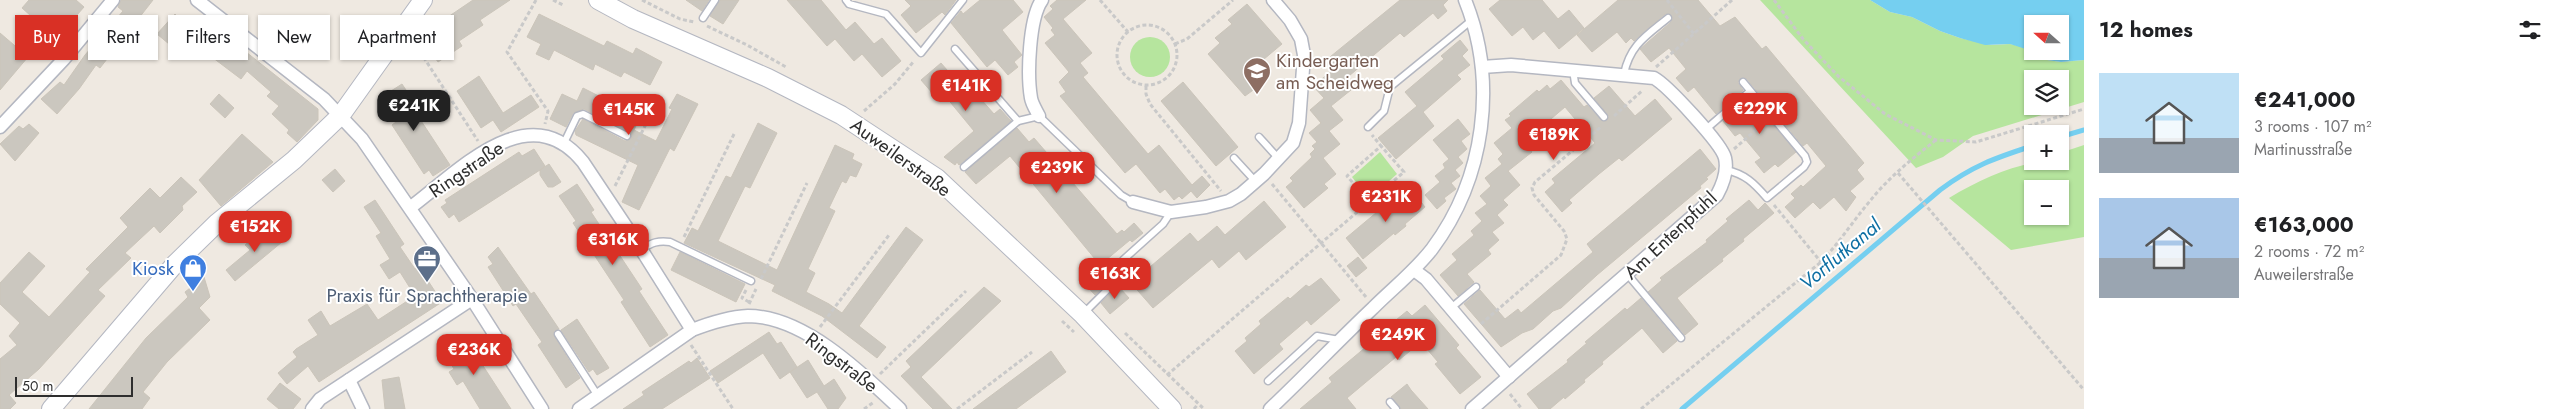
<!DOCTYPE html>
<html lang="en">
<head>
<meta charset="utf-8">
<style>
  body { margin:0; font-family:Jost,sans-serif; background:#f2f2f2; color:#202124; height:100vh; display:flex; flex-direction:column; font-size:19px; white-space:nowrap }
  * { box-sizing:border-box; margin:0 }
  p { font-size:16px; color:#757577 }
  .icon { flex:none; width:28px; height:28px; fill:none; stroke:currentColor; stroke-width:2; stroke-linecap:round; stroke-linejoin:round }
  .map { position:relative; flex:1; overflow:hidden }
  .side { display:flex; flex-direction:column; background:#fff; width:475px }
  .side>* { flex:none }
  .banner { position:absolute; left:15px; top:15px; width:475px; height:45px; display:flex; gap:10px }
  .needle { width:32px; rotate:291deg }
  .controls { position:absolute; left:2024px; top:15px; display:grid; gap:10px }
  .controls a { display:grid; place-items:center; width:45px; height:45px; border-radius:0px; background:#fff; box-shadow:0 1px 4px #0004; font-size:25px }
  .scale { position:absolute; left:15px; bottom:12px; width:118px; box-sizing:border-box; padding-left:5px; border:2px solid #2e2e2e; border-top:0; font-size:14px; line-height:18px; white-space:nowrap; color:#2e2e2e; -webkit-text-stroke:4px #fff; paint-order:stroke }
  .price { position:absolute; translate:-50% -42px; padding:0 11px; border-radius:10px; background:#d93025; color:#fff; font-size:16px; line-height:32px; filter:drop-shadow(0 1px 2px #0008) }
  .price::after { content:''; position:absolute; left:50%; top:30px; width:15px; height:11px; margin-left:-8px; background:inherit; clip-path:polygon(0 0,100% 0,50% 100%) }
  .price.current { background:#222; color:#fff }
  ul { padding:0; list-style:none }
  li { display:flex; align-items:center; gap:15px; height:125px; padding:0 15px }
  li span { display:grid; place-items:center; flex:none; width:140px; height:100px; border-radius:0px; color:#555 }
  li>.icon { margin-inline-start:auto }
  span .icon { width:60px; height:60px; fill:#fffc; stroke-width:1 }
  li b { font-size:21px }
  h2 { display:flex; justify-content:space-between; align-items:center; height:60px; padding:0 15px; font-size:21px }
  .pill { padding:0 18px; border-radius:0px; background:#fff; box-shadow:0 1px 4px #0004; font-size:18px; line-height:45px }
  .pill.current { background:#d93025; color:#fff }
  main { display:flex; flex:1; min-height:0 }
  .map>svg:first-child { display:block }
  .green { fill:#b6e59e; fill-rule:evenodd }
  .water { fill:#75cff0 }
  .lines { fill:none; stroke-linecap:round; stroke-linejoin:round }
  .stream { stroke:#75cff0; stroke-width:5 }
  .building { fill:#cbc7bf; stroke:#cbc5ba }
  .lane-casing { stroke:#b4b7c1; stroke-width:9 }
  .street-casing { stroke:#b4b7c1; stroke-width:15 }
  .secondary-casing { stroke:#b4b7c1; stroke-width:20 }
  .path { stroke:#c9c9c9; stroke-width:3; stroke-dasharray:4 2.5; stroke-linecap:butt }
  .lane { stroke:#fff; stroke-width:6 }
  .street { stroke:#fff; stroke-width:12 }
  .secondary { stroke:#fff; stroke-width:18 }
  .labels { text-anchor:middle; stroke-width:4; stroke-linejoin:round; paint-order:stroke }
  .education-label { font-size:19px; fill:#785e54; stroke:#fff; text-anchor:start }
  .street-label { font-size:19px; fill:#2e2e2e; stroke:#fff }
  .shop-label { font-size:19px; fill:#366cbe; stroke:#fff; text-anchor:end }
  .service-label { font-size:19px; fill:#4e5e75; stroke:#fff }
  .water-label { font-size:20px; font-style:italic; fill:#0d6fa3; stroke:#fff }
</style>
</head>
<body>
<main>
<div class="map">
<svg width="2084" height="409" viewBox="0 0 2084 409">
  <rect width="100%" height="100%" fill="#efe9e1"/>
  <!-- green -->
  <g class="green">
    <path d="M1760,0H1870L1890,12L1912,17L1940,31L1960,38L1991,45L2010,44L2024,47L2047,60L2061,62L2084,60V102L1973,136L1943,157L1916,168ZM2032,79H2060V106H2032Z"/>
    <circle cx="1150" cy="57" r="20"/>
    <path d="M2084,145V237L2011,250L1949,198C1985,177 2018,161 2060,161V153ZM2032,189H2060V216H2032Z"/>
    <polygon points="1380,152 1397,174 1369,199 1352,177"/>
  </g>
  <!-- water -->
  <polygon class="water" points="1870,0 2084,0 2084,60 2061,62 2047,60 2034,51 2060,51 2060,24 2032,24 2032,51 2010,44 1985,45 1960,38 1940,31 1912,17 1890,12"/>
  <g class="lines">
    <!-- stream -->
    <g class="stream">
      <polyline points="2060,137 2084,130"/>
      <path d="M1682,409L1940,190C1972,166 1995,158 2032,146"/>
    </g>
  </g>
  <!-- building -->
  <g class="building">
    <polygon points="29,0 76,0 84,7 62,32 53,24 48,31 22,8"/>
    <polygon points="121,0 153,0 100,68 96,65 79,89 57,114 41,99 60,82 64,85 85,55 123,11 118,7"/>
    <polygon points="473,0 510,0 480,20 483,25 459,41 462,46 438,62 423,40 448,24 445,19"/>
    <polygon points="686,0 709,0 702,11"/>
    <polygon points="720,0 739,0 723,24 710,16"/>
    <polygon points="787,0 821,0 846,30 855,22 874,44 882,38 901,61 882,77 862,54 854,61 835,39 827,46"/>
    <polygon points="905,0 956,0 945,15 942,12 916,33 901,15 911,6"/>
    <polygon points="980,0 1013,0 1023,12 1002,30 1022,55 1014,62 1018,67 1008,75 995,60 987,67 951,23 961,11 963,14"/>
    <polygon points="1057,0 1086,0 1063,19 1092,53 1080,63 1088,73 1083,77 1148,154 1159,145 1192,185 1202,176 1210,185 1197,198 1191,191 1182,199 1179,196 1174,200 1165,189 1160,193 1136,164 1125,173 1060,96 1066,92 1059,82 1069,72 1045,43 1055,35 1051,30 1053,28 1044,17 1053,9 1050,6"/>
    <polygon points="1400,0 1448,0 1443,5 1447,11 1438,19 1433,13 1404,37 1400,33 1343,81 1351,90 1331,106 1343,120 1329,131 1340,144 1323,158 1336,174 1324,184 1328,188 1304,208 1286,187 1293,181 1290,178 1312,157 1310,154 1315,149 1312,146 1317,142 1309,133 1321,123 1310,110 1324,98 1313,86 1333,70 1325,61"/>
    <polygon points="1500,0 1542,0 1558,19 1569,10 1584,28 1559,49 1544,31 1533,40 1523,27 1512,36 1489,9"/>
    <polygon points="1618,0 1698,0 1720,26 1735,17 1762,49 1766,46 1864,163 1857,170 1864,179 1850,191 1856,197 1846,211 1834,197 1820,209 1813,202 1795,218 1785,207 1795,198 1791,194 1801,185 1803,187 1826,166 1807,143 1803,146 1746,78 1739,79 1738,83 1743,90 1716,114 1694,87 1688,92 1676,78 1686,69 1669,48 1651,62 1640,49 1671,22 1673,18 1670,14 1665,14 1634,41 1631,38 1626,43 1617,32 1592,52 1577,35"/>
    <polygon points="1247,4 1282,44 1245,75 1256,88 1245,96 1208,54 1220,43 1215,38 1232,24 1228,20"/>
    <polygon points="175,14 188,27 199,16 217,29 318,109 318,120 297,142 287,133 289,130 272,114 279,106 267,96 271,92 247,71 241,79 192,42 187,47 176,36 169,44 157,34"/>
    <polygon points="539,14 604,46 607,41 633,54 636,48 662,62 650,85 624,72 621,77 595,64 593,70 554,50 549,60 536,54 541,44 527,37"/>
    <polygon points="0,33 28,57 0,90"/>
    <polygon points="1460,40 1468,50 1462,56 1470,65 1457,75 1461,79 1423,112 1434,126 1396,159 1378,138 1417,106 1405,92 1444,59 1441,56"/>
    <polygon points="941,63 960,85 965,81 994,114 1000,109 1011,121 959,165 957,162 955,165 944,157 974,131 946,97 940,102 921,80"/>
    <polygon points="479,76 503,113 531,95 539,107 501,132 493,120 481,128 457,91"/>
    <polygon points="1561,80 1584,107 1587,105 1602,121 1607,121 1609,116 1594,98 1609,86 1635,116 1655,99 1672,119 1622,161 1619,158 1599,174 1569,200 1572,203 1562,212 1545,192 1555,183 1552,179 1595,143 1565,107 1524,142 1532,152 1508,171 1520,185 1503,200 1508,205 1497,215 1504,223 1492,232 1499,240 1488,250 1491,254 1467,274 1474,282 1458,296 1440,275 1457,260 1452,254 1474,235 1471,231 1482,221 1475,213 1487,204 1480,196 1491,186 1485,178 1502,164 1498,159 1503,154 1494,143 1512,128 1505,120 1511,116 1509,114 1537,90 1539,92 1547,85 1550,89"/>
    <polygon points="1183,82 1238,147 1216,166 1161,101"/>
    <polygon points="402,84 418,108 414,110 450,165 433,176 429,170 424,174 392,125 396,122 380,98"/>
    <polygon points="583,88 640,117 634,130 656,141 672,109 669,108 677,94 698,104 674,151 670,148 639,210 622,202 638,165 576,135 575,131 583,119 625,141 631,139 631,133 584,109 573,113 566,127 550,119 562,94 577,101"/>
    <polygon points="219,94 234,108 225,118 210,104"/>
    <polygon points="1750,98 1796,152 1778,167 1775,164 1764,173 1755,162 1761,158 1740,133 1735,136 1723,121"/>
    <polygon points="1458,119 1470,134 1461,141 1467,149 1458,157 1463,163 1455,170 1460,176 1451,183 1456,189 1444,198 1446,201 1437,209 1425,195 1440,182 1435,176 1445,168 1443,164 1449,159 1433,140"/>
    <polygon points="758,123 777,133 750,188 745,186 718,241 777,270 835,145 854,154 852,159 862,164 856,177 850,175 846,183 842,181 829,208 835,211 808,269 815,273 806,292 829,304 842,313 906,227 923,240 859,326 886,347 877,358 822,316 772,291 775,285 684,243 692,228 698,231 726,176 731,178"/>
    <polygon points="29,124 39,133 15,161 0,144 19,126 23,129"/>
    <polygon points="1017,128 1029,142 1034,138 1117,234 1122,230 1124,232 1134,223 1143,233 1132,242 1130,240 1100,265 1010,156 976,184 965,172"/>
    <polygon points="242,134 273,162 221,206 199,180"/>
    <polygon points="534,149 545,166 540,170 549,164 561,182 553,187 548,187 540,175 540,170 459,222 454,214 449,218 441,207 447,203 445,200 519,152 522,156"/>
    <polygon points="1700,149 1716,169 1706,178 1708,179 1700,186 1701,188 1597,275 1561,308 1553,311 1533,329 1522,333 1501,347 1464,304 1480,290 1505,319 1518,309 1521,313 1593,252 1587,244"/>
    <polygon points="335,169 345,181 333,192 322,180"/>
    <polygon points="181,177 197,192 182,206 183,210 160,233 154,226 125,253 131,258 98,290 105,296 39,369 9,395 16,403 10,409 0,409 0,359 17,345 9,336 20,323 0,304 0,283 29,252 45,266 22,292 49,317 90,272 86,269 128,227 120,218 150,188 160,198"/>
    <polygon points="577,184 594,210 591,212 642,289 639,291 668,335 650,347 621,302 624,300 573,223 576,221 559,196"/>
    <polygon points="1408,186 1425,207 1405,224 1406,226 1395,235 1394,233 1363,259 1346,238"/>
    <polygon points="375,200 404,244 400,247 415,269 419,267 442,302 319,382 308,366 287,384 278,373 297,357 293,352 296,349 318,335 308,320 321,311 330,326 367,304 378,320 415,296 400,272 389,279 380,265 390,259 376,236 381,233 364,207"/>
    <polygon points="1749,200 1758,210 1765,203 1774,213 1743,239 1744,241 1722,259 1723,261 1677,298 1698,324 1685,335 1648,292 1662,280 1660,278 1707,242 1706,240 1728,221 1726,219"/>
    <polygon points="1264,201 1286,227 1246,260 1239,251 1219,268 1212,259 1153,308 1131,283 1190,233 1198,242 1217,226 1225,235"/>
    <polygon points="268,226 282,242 235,281 226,270 250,250 245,245"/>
    <polygon points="498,247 531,294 534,292 559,329 554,331 554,336 580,378 566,388 538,345 542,342 516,304 513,306 488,267 493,264 488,257"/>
    <polygon points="680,252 745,284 736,302 671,270"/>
    <polygon points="1358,257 1367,268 1356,277 1347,266"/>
    <polygon points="1102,267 1112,278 1095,295 1084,283"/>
    <polygon points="204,277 210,297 199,308 210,320 167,362 143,392 150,398 142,409 89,409 146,338 188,297 185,292"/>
    <polygon points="1321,278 1340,300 1311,325 1307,320 1279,344 1283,349 1254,374 1235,351 1247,341 1245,338 1261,324 1259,321 1288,297 1290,299 1306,285 1309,287"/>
    <polygon points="1118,286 1129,298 1110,314 1101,303"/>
    <polygon points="984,287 1001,301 921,377 952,409 933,409 901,376 911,367 906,361"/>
    <polygon points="1641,298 1677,341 1663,353 1642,328 1602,362 1603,364 1584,380 1585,382 1565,399 1564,397 1550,409 1539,409 1527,394 1568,362 1567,360 1587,343 1585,342 1625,308 1627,310"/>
    <polygon points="1425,305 1459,345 1456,348 1481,377 1460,394 1435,364 1438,362 1421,342 1399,360 1396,357 1347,398 1356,409 1300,409 1332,382 1329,378 1379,336 1390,349 1408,334 1396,320 1407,311 1412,316"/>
    <polygon points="577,319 609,368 597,375 593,369 589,372 561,330"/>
    <polygon points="769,332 777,344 781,342 797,367 780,379 763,353 718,383 710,371"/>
    <polygon points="464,336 476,355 511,409 480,409 463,381 457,385 449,372 454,369 443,351"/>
    <polygon points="1051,351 1066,372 1016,409 973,409"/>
    <polygon points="697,358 710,378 662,409 623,409 644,395 642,392 689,361 691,363"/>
    <polygon points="808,360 824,386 834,379 846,398 838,409 828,409 817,392 807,398 790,372"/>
    <polygon points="399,377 405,409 385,409 382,380"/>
    <polygon points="280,383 301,399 293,409 279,409 267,399"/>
    <polygon points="1407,384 1411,390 1428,409 1401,409 1391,397"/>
  </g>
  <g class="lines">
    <!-- lane casing -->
    <g class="lane-casing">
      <g id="lane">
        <polyline points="846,0 849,4 886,14 921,53 963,0"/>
        <polyline points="703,18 715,0"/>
        <polyline points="955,49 1018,121 1039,116 1121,195 1133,202"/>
        <polyline points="1573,70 1575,83 1604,117"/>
        <path d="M1624,74C1630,45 1646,36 1668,18"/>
        <polyline points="1368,127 1384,111 1390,87 1472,20"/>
        <polyline points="1705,130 1750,91"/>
        <polyline points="1259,137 1279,159"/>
        <polyline points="564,143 577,116 583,114 627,136"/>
        <polyline points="1234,158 1256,182"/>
        <polyline points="964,167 1018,121"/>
        <path d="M1726,170C1745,174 1754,183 1767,198L1804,167L1807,162L1805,156L1743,82"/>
        <path d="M641,249C652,243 658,240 670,242L751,281"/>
        <polyline points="1628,275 1681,338"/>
        <polyline points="1451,308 1476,287"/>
        <polyline points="1084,313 1117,280 1123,260 1163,224 1171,212"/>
        <polyline points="558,334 598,396"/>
        <polyline points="1268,381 1317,336 1339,340"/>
        <polyline points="1390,402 1396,409"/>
      </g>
    </g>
    <!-- street casing -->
    <g class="street-casing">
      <g id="street">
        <polyline points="197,0 324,99 362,139 472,299 542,409"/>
        <path d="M1039,116C1036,110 1032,104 1031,98C1027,75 1029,18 1042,0"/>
        <polyline points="0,127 64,59 113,0"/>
        <polyline points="1133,202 1171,212 1206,207 1229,201 1241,194 1264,174 1293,143 1299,123 1304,55 1301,39 1290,20 1273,0"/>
        <path d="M411,207C459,171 529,95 583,162L641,249L692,330"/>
        <polyline points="1414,270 1426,279 1509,377"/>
        <polyline points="349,380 363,409"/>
        <polyline points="312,409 320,399 472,299"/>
        <path d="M579,409L692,330C710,323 728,317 748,316C804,316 862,373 900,409"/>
        <path d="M1270,409C1305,376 1338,341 1373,308C1393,288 1415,271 1432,249C1485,178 1498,82 1465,0"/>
        <path d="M1472,409L1717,195C1723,184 1728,171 1725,158C1722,144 1667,85 1654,78L1511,65L1482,67"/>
      </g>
    </g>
    <!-- secondary casing -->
    <g class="secondary-casing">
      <g id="secondary">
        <polyline points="598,0 633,19 768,78 841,115 937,178 1083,315 1172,409"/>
        <polyline points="51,409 175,264 217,223 294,160 341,115 423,0"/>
      </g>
    </g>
    <!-- path -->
    <g class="path">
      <polyline points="536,0 507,52 548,111 545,124"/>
      <polyline points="553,0 563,5"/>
      <polyline points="642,0 680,19 694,22"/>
      <polyline points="1100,0 1128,32"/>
      <polyline points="1667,0 1694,34"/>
      <polyline points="1774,0 1803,39 1838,76 1885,114 1936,140 1976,142 2084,109"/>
      <circle cx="1147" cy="55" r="30"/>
      <polyline points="707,26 747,45 786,67"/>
      <polyline points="413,41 478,141"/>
      <polyline points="1175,44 1187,39 1233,0"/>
      <polyline points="1656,67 1732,0"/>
      <polyline points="1146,86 1146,94 1150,104 1221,191"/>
      <polyline points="864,111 895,84 914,61"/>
      <polyline points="1614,116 1643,90"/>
      <polyline points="1734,149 1765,122"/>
      <polyline points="1898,173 2084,390"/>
      <polyline points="1272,184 1366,297"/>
      <polyline points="615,186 654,108"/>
      <polyline points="1369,202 1347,176 1381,146 1372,135"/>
      <polyline points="1774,205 1821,262"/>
      <polyline points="684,237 735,132"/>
      <polyline points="761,279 807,183"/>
      <polyline points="746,290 742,298 749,302"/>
      <polyline points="749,304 756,289"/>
      <polyline points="1062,321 1074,332"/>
      <polyline points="1481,324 1561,255 1567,239 1564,231 1534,195 1532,188 1535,182 1602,126"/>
      <polyline points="820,327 889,235"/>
      <polyline points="1125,333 1204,409"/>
      <polyline points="691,345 733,409"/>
      <polyline points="880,374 966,291"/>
      <polyline points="1167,375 1404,172 1381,146"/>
      <polyline points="1510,394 1522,409"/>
      <polyline points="864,409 874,402"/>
      <polyline points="957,409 1032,352"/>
      <polyline points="1194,409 1198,404"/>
      <path d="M1641,409L1821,262C1839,243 1853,221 1870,201C1888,178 1913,158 1936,140"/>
    </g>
    <!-- lane -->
    <use href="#lane" class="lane"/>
    <!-- street -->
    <use href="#street" class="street"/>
    <!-- secondary -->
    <use href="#secondary" class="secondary"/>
  </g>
  <!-- icons -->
  <defs>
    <g id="school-pin" transform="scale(1.4375)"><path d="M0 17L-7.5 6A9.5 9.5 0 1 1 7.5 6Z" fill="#8d6e63" stroke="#fff"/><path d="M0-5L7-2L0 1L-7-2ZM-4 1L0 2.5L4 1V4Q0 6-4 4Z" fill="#fff"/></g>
    <g id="office-pin" transform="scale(1.4375)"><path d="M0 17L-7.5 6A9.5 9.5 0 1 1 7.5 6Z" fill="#5c6f8a" stroke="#fff"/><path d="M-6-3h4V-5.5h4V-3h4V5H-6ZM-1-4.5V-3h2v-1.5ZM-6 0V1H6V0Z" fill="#fff"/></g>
    <g id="shop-pin" transform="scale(1.4375)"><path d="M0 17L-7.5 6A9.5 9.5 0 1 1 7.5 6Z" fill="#3f7fe0" stroke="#fff"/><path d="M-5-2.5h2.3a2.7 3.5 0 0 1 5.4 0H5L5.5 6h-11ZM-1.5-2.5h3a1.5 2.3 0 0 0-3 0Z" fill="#fff"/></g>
  </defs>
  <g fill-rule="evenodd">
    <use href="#school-pin" x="1257" y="71"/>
    <use href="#office-pin" x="427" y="259"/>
    <use href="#shop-pin" x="193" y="268"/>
  </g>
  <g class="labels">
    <!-- education labels -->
    <g class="education-label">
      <text x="1276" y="67">Kindergarten<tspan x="1276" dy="22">am Scheidweg</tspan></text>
    </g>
    <!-- street labels -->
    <g class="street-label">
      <text transform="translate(901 157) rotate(36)" y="7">Auweilerstraße</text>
      <text transform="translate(466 169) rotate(-34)" y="7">Ringstraße</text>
      <text transform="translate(1670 235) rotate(-43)" y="7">Am Entenpfuhl</text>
      <text transform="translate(842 362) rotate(37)" y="7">Ringstraße</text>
    </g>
    <!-- shop labels -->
    <g class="shop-label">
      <text x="174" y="275">Kiosk</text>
    </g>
    <!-- service labels -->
    <g class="service-label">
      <text x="427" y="302">Praxis für Sprachtherapie</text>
    </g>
    <!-- water labels -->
    <g class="water-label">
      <text transform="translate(1840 254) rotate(-40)" y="7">Vorflutkanal</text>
    </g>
  </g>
</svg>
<div class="controls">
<a><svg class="needle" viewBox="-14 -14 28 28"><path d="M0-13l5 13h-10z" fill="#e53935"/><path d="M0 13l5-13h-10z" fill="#757577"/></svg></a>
<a><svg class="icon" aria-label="layers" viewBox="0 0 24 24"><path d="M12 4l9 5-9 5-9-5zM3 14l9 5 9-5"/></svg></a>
<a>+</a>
<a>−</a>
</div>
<div class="scale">50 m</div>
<b class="price" style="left:966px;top:112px">€141K</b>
<b class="price current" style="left:414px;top:132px">€241K</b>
<b class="price" style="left:1760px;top:135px">€229K</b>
<b class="price" style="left:629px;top:136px">€145K</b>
<b class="price" style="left:1554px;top:161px">€189K</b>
<b class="price" style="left:1057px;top:194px">€239K</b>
<b class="price" style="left:1386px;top:223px">€231K</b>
<b class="price" style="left:255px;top:253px">€152K</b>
<b class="price" style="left:613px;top:266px">€316K</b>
<b class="price" style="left:1115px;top:300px">€163K</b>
<b class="price" style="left:1398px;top:361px">€249K</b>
<b class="price" style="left:474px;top:376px">€236K</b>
<div class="banner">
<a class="pill current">Buy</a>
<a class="pill">Rent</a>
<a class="pill">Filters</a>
<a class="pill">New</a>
<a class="pill">Apartment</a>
</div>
</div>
<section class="side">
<h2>12 homes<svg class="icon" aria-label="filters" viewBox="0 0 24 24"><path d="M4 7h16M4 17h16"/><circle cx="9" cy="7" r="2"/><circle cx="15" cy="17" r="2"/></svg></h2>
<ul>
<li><span style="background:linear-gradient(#bfe0f5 65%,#9aa5b1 0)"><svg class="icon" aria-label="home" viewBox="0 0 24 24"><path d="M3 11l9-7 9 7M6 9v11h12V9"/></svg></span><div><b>€241,000</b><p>3 rooms · 107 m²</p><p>Martinusstraße</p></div></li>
<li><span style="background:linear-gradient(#a9c7e8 60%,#9aa5b1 0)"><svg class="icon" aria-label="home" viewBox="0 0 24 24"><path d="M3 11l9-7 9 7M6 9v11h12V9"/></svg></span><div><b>€163,000</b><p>2 rooms · 72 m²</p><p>Auweilerstraße</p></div></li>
</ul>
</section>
</main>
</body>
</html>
